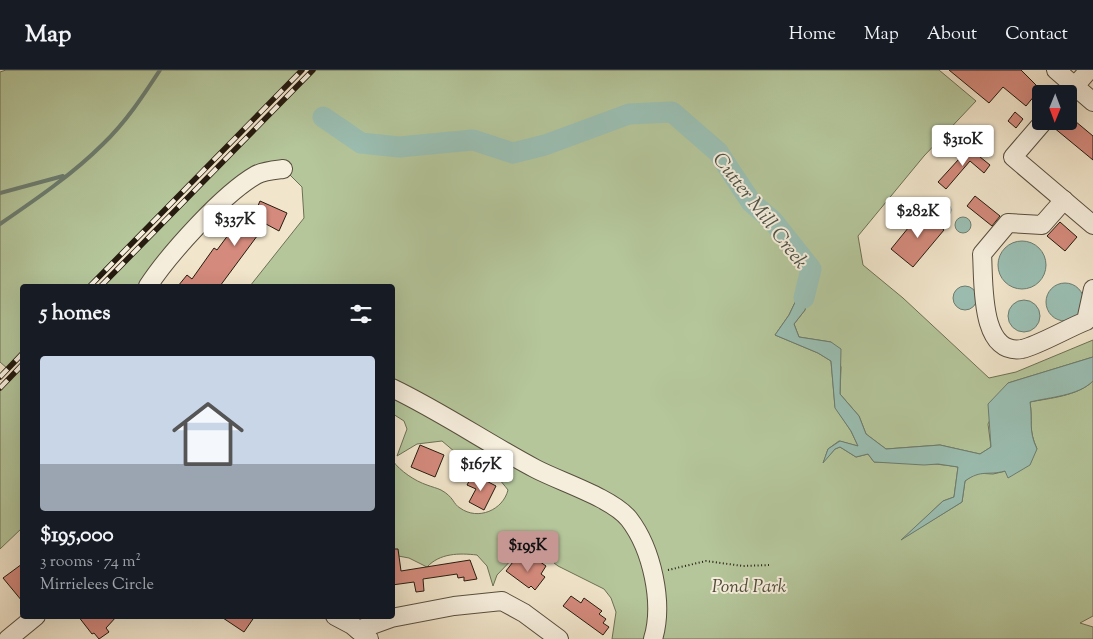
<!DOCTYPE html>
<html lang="en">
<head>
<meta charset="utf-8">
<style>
  body { margin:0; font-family:"Sorts Mill Goudy",serif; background:#20242c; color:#f1f3f6; height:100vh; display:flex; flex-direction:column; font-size:19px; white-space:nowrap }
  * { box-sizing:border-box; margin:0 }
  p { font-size:16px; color:#9ea1a6 }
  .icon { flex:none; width:28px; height:28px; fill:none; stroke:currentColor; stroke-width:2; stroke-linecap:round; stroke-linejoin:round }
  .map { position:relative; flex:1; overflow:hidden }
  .drawer { position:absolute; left:20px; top:214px; width:375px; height:335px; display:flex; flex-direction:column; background:#171b24; border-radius:5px; box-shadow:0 5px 20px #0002 }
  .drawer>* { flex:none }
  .needle { width:32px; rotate:181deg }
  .tools { position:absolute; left:1032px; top:15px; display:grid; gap:10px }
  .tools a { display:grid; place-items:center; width:45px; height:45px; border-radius:5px; background:#171b24; box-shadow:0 5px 20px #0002; font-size:25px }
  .price { position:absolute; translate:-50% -42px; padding:0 11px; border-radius:5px; background:#fff; color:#222; font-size:16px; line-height:32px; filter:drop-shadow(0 1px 2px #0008) }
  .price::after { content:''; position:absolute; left:50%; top:30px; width:15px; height:11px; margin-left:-8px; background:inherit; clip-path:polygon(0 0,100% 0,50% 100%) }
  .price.on { background:#c59692; color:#111 }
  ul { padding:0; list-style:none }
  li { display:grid; align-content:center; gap:10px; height:265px; padding:0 20px }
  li+li { border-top:1px solid #363941 }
  li span { display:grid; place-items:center; height:155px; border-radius:5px; color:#555 }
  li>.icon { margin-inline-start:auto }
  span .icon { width:90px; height:90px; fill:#fffc; stroke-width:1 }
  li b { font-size:21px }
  h2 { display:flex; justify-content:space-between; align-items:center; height:60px; padding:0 20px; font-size:21px }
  header { display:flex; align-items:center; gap:30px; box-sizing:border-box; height:70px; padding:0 25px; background:#171b24; border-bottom:1px solid #363941 }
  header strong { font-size:24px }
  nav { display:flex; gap:28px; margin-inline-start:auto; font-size:18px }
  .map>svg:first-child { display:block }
  .green { fill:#b5c69b; stroke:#6d7055 }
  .water { fill:#9bbfb3; stroke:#6c7d71 }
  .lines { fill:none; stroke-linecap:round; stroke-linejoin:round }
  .stream { stroke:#6c7d71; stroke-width:4 }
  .river { stroke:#9bbfb3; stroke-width:21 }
  .building { fill:#d48a7c; stroke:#251b0f }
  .minor-casing { stroke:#584e3e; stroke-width:20 }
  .path { stroke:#251b0f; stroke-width:2; stroke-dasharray:1 2.5; stroke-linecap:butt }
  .minor { stroke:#f6eedd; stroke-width:18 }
  .rail-casing { stroke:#251b0f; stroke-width:5.5 }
  .rail { stroke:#f6eedd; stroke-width:4; stroke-dasharray:11; stroke-linecap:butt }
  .labels { text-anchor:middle; stroke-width:4; stroke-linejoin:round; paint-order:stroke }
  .park-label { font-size:19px; font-style:italic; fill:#504e39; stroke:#f6eedd }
  .water-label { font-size:20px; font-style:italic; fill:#4e5448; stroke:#f6eedd }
</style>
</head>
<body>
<header>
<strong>Map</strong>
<nav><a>Home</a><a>Map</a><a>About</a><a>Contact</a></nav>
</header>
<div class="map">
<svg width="1093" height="569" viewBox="0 0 1093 569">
  <rect width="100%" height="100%" fill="#f1e5cb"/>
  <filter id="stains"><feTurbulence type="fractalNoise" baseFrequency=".004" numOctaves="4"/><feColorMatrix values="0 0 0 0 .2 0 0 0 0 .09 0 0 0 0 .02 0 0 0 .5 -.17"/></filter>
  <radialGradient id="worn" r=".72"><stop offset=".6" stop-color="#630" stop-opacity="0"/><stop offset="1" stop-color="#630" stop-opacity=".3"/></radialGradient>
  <!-- green -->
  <g class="green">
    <polygon points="6,0 302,0 90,216 22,216 22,284 8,299 0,292 0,2"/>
    <path d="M313,0H939L976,31L924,86L858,166L863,195L903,228L989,308L1016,302L1093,270V287L1008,313L988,354L991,377L980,384L940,375L886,379L866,364L859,346L840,324L841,297L831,272L799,267L794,254L805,240L810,201L789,245L775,265L818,283L831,291L835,337L851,361L858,376L839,371L828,379L824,391L835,379L840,377L856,387L868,384L874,392C901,393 931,392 958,397L954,427L943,431L905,467L962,432L965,411L976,403L993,404L1006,401L1009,407L1037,379C1028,359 1033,352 1030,332C1050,328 1078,326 1093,311V546L1080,553L1093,557V569H612L616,542L611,528L604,519L558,496L545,486L529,482L518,483L497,505L493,516L487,496L477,485C459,483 440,483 427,497L409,488L393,485V391C400,401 415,411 427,415C432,417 437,418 441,420C454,427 453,434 460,438C478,451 503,440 508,420C492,399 482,393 456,406L455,382L442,371L417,374L397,386L407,359L404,351L393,344L392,216H250L304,148L302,117L284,99L257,105L148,216H101Z"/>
    <polygon points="22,295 22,458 0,479 0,318"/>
  </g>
  <!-- water -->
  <g class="water">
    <circle cx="943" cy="140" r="8"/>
    <circle cx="963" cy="155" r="8"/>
    <circle cx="1022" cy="195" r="24"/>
    <path d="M811,199L805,240L794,254L799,267L831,272L841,279L840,324L859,346L866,364L886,379L940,375L980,384L991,377L988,334L1008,313L1093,287V311C1078,326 1050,327 1030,332C1033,352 1028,360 1037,379L1030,395L1008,408L1005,401C987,406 982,399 965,411L962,432L901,470L943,431L954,427L958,397L938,394L924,395L874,392L868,384L856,387L840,377L835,379L823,393L828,379L840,371L858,376L851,361L835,338L831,291L818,283L775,265L789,245Z"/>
    <circle cx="1065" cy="232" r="19"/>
    <circle cx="965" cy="228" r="12"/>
    <circle cx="1024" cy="246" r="16"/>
  </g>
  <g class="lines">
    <!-- stream -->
    <g class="stream">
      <polyline points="0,123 63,106"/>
      <path d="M0,154C35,130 73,104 103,74C126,52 143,26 160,0"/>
    </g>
    <!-- river -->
    <polyline class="river" points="323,47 361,73 399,77 473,70 513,83 545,75 629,44 672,42 718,82 751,132 773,151 811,199 804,228"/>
  </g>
  <!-- building -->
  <g class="building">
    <polygon points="949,0 1021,0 1040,19 1026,36 1003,17 989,33"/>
    <polygon points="1015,42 1023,49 1016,58 1008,51"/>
    <polygon points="1069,46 1093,66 1093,90 1053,57 1054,51 1069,51"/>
    <polygon points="969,78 990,95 984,103 970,91 946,119 938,112"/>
    <polygon points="975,126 1000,146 992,156 967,136"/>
    <polygon points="260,131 287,143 279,161 266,154 220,216 178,216 187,205 192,209 214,178 217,180 240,149 249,156"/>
    <polygon points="922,141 944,160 913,197 891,179"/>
    <polygon points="1060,152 1077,167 1065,181 1047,166"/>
    <polygon points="420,375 444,385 435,407 411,397"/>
    <polygon points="473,404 496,416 484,440 469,432 476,419 467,415"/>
    <polygon points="392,479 398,479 401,501 470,490 477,509 464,511 464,507 458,508 457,504 423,509 424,521 416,522 414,512 392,515"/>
    <polygon points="516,488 525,495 528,491 532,494 536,489 546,496 541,504 545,507 535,520 531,516 529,518 506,501"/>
    <polygon points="22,494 22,531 3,508"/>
    <polygon points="571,526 581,533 584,528 602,541 599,544 606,549 603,553 609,557 603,565 563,536"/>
    <polygon points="78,546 117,546 106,558 109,562 99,569 94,563 92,564"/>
    <polygon points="220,546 255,546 244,562"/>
  </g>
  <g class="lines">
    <!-- minor casing -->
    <g class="minor-casing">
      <g id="minor">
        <polyline points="1056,0 1093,32"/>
        <polyline points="1068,24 1089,0"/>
        <polyline points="1044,51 1013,87 1093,155"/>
        <path d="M1064,130L1042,155L1008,153L982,184C984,210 979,286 1022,279C1037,276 1070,257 1086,251L1093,219"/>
        <path d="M148,216C169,184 223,124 256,105C263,101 275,100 283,99"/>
        <path d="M392,318C442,342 487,373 536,399C561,412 612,428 629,449C652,479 664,533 653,569"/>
        <polyline points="335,546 352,555 369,569"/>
        <polyline points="358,560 391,548 454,536 502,531 524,543 559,569"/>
        <polyline points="8,569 36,546"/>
      </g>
    </g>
    <!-- path -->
    <polyline class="path" points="668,500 706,491 743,496 769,495"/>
    <!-- minor -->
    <use href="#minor" class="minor"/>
    <!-- rail casing -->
    <g class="rail-casing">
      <g id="rail">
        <polyline points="90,216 302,0"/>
        <polyline points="101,216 313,0"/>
        <polyline points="0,307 22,284"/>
        <polyline points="0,318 22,295"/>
      </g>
    </g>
    <!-- rail -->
    <use href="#rail" class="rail"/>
  </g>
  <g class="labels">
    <!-- park labels -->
    <g class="park-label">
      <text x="749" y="522">Pond Park</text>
    </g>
    <!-- water labels -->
    <g class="water-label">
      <text transform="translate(761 140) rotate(52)" y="7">Cutter Mill Creek</text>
    </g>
  </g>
  <rect width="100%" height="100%" filter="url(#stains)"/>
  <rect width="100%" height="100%" fill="url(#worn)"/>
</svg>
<div class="tools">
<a><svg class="needle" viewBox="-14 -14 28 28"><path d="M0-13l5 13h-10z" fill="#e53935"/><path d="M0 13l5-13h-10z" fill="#9ea1a6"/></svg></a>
</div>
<b class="price" style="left:963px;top:97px">$310K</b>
<b class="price" style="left:918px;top:169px">$282K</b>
<b class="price" style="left:235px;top:177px">$337K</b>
<b class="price" style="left:481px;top:422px">$167K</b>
<b class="price on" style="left:528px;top:503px">$195K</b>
<section class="drawer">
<h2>5 homes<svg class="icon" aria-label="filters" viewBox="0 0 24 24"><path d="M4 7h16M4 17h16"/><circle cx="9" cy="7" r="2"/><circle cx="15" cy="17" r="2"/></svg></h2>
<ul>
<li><span style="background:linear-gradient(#c9d6e8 70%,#9aa5b1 0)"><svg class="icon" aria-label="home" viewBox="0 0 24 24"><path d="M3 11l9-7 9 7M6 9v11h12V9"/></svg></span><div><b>$195,000</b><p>3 rooms · 74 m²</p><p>Mirrielees Circle</p></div></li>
</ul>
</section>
</div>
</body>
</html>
